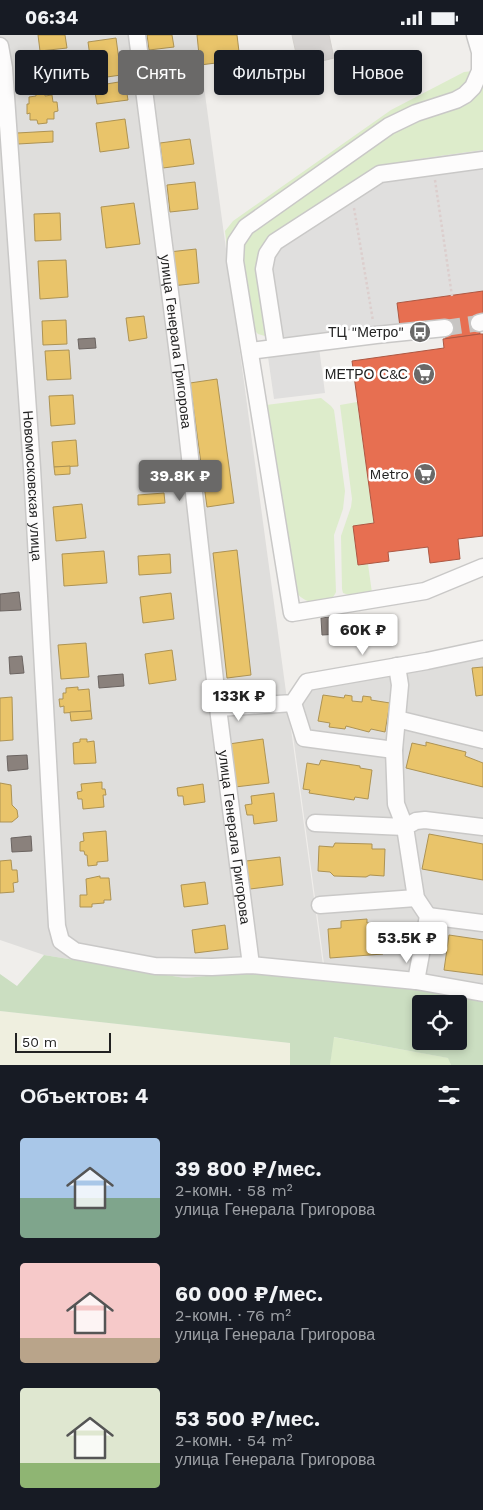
<!DOCTYPE html>
<html lang="ru">
<head>
<meta charset="utf-8">
<style>
  body { margin:0; font-family:"Work Sans",sans-serif; background:#20242c; color:#f1f3f6; height:100vh; display:flex; flex-direction:column; font-size:19px; white-space:nowrap }
  * { box-sizing:border-box; margin:0 }
  p { font-size:16px; color:#9ea1a6 }
  .icon { flex:none; width:28px; height:28px; fill:none; stroke:currentColor; stroke-width:2; stroke-linecap:round; stroke-linejoin:round }
  .map { position:relative; height:1030px; overflow:hidden }
  .side { display:flex; flex-direction:column; background:#171b24; flex:1 }
  .side>* { flex:none }
  .hud { position:absolute; left:15px; top:15px; width:454px; height:45px; display:flex; gap:10px }
  .tools { position:absolute; left:412px; top:960px; display:grid; gap:10px }
  .tools a { display:grid; place-items:center; width:55px; height:55px; border-radius:5px; background:#171b24; box-shadow:0 2px 8px #0003; font-size:25px }
  .scale { position:absolute; left:15px; bottom:12px; width:96px; box-sizing:border-box; padding-left:5px; border:2px solid #222; border-top:0; font-size:14px; line-height:18px; white-space:nowrap; color:#222; -webkit-text-stroke:4px #fff; paint-order:stroke }
  .price { position:absolute; translate:-50% -42px; padding:0 11px; border-radius:5px; background:#fff; color:#222; font-size:16px; line-height:32px; filter:drop-shadow(0 1px 2px #0008) }
  .price::after { content:''; position:absolute; left:50%; top:30px; width:15px; height:11px; margin-left:-8px; background:inherit; clip-path:polygon(0 0,100% 0,50% 100%) }
  .price.on { background:#6a6968; color:#fff }
  ul { padding:0; list-style:none }
  li { display:flex; align-items:center; gap:15px; height:125px; padding:0 20px }
  li span { display:grid; place-items:center; flex:none; width:140px; height:100px; border-radius:5px; color:#555 }
  li>.icon { margin-inline-start:auto }
  span .icon { width:60px; height:60px; fill:#fffc; stroke-width:1 }
  li b { font-size:21px }
  h2 { display:flex; justify-content:space-between; align-items:center; height:60px; padding:0 20px; font-size:21px }
  .pill { padding:0 18px; border-radius:5px; background:#171b24; box-shadow:0 2px 8px #0003; font-size:18px; line-height:45px }
  .pill.on { background:#6a6968; color:#fff }
  .status { display:flex; justify-content:space-between; align-items:center; height:35px; padding:0 25px; background:#171b24; direction:ltr }
  .status svg { height:14px; fill:currentColor }
  .map>svg:first-child { display:block }
  .residential { fill:#dfdedc }
  .farmland { fill:#efefdf }
  .grass { fill:#ddeccb }
  .forest { fill:#cbdec1; fill-rule:evenodd }
  .parking { fill:#e0dfde }
  .homes { fill:#e9c46a; stroke:#ad9354 }
  .shops { fill:#e76f51; stroke:#ac5843 }
  .industry { fill:#8a817c; stroke:#6b6461 }
  .building { fill:#d7d4d2; stroke:#d3d0cc }
  .lines { fill:none; stroke-linecap:round; stroke-linejoin:round }
  .minor-tunnel { stroke:#c7c5c3; stroke-width:16; stroke-dasharray:16 8; stroke-linecap:butt }
  .minor-casing { stroke:#c9c8c7; stroke-width:19 }
  .path { stroke:#dccecd; stroke-width:2.5; stroke-dasharray:2.5 2.5; stroke-linecap:butt }
  .minor { stroke:#fdfcfc; stroke-width:16 }
  .labels { text-anchor:middle; stroke-width:5; stroke-linejoin:round; paint-order:stroke }
  .poi-label { font-size:14px; fill:#222; stroke:#fff; text-anchor:end }
  .street-label { font-size:14px; fill:#222; stroke:#fff }
</style>
</head>
<body>
<div class="status"><b>06:34</b><svg viewBox="0 0 49 12"><path d="M0 12V9h3v3zM5 12V6h3v6zM10 12V3h3v9zM15 12V0h3v12zM26 1h20v11H26zM47 4h2v5h-2z"/></svg></div>
<div class="map">
<svg width="483" height="1030" viewBox="0 0 483 1030">
  <rect width="100%" height="100%" fill="#f0eeeb"/>
  <!-- residential -->
  <g class="residential">
    <polygon points="0,0 197,0 323,930 185,943 44,920 0,905"/>
    <polygon points="483,617 483,950 324,929 290,678 312,651"/>
  </g>
  <!-- farmland -->
  <polygon class="farmland" points="0,976 291,1008 290,1030 0,1030"/>
  <!-- grass -->
  <g class="grass">
    <path d="M473,36C459,66 432,64 405,74C398,77 391,81 384,85L239,188L228,206V222L225,196L233,186L391,75L464,37Z"/>
    <path d="M483,48V115L412,125L255,231L265,301L258,299L253,294L242,229V212L249,200C278,178 308,156 338,135C363,117 387,98 416,86C448,73 462,82 483,48Z"/>
    <path d="M321,363L331,371L334,375L345,456L343,474L334,500L336,557C329,574 305,570 296,557L266,370Z"/>
    <polygon points="357,367 374,488 353,491 358,530 368,529 372,558 352,561 343,558 342,554 341,501 351,472 352,464 340,370"/>
    <polygon points="333,1002 449,1023 451,1030 330,1030"/>
  </g>
  <!-- forest -->
  <path class="forest" d="M44,920L185,943L323,930L483,963V1030H451L448,1023L334,1002L330,1030H290V1008L0,976V939L17,951ZM421,969H459V1006H421Z"/>
  <!-- parking -->
  <polygon class="parking" points="483,115 483,280 318,305 325,358 274,364 255,231 260,214 267,205 375,133 412,125"/>
  <!-- homes -->
  <g class="homes">
    <polygon points="38,0 65,0 67,13 40,16"/>
    <polygon points="147,0 172,0 174,12 149,15"/>
    <polygon points="197,0 237,0 240,25 200,30"/>
    <polygon points="116,3 121,40 93,44 88,7"/>
    <polygon points="125,46 128,65 97,69 94,51"/>
    <polygon points="45,58 45,61 52,60 53,67 57,67 58,76 54,77 54,84 47,84 47,88 38,89 37,85 30,85 30,78 27,79 27,69 29,69 29,62 36,61 36,59"/>
    <polygon points="125,84 129,113 100,117 96,88"/>
    <polygon points="53,96 53,107 18,109 17,98"/>
    <polygon points="190,104 194,129 163,133 160,108"/>
    <polygon points="195,147 198,174 170,177 167,150"/>
    <polygon points="134,168 140,209 106,213 101,172"/>
    <polygon points="60,178 61,205 35,206 34,179"/>
    <polygon points="196,214 199,248 172,251 169,217"/>
    <polygon points="66,225 68,262 40,264 38,226"/>
    <polygon points="144,281 147,303 129,306 126,283"/>
    <polygon points="66,285 67,309 43,310 42,286"/>
    <polygon points="69,315 71,344 47,345 45,316"/>
    <polygon points="217,344 234,468 207,472 190,348"/>
    <polygon points="73,360 75,389 51,391 49,361"/>
    <polygon points="76,405 78,431 54,432 52,407"/>
    <polygon points="70,431 70,439 55,440 54,432"/>
    <polygon points="164,458 165,468 138,470 138,460"/>
    <polygon points="82,469 86,503 56,506 53,472"/>
    <polygon points="237,515 251,640 227,643 213,518"/>
    <polygon points="104,516 107,548 64,551 62,519"/>
    <polygon points="170,519 171,538 139,540 138,521"/>
    <polygon points="171,558 174,584 143,588 140,562"/>
    <polygon points="86,608 89,642 61,644 58,610"/>
    <polygon points="172,615 176,645 149,649 145,619"/>
    <polygon points="483,632 483,660 476,661 472,633"/>
    <polygon points="78,652 78,655 89,654 91,676 64,678 64,671 60,672 59,664 63,664 63,658 66,658 66,653"/>
    <polygon points="323,660 344,663 345,660 352,661 352,666 362,667 363,661 371,662 371,665 390,668 385,697 371,694 369,697 346,691 345,694 329,692 330,688 318,686"/>
    <polygon points="12,662 13,705 0,706 0,663"/>
    <polygon points="91,676 92,684 71,686 70,677"/>
    <polygon points="80,704 87,704 87,707 94,706 96,728 74,729 73,708 80,707"/>
    <polygon points="263,704 269,748 235,752 229,709"/>
    <polygon points="426,707 466,717 465,721 483,728 483,752 406,733 412,708 426,711"/>
    <polygon points="321,725 360,731 360,733 372,735 368,764 355,762 354,765 309,758 310,755 303,754 307,728 319,730"/>
    <polygon points="102,747 102,754 105,754 106,760 103,760 104,772 83,774 82,764 78,764 77,757 82,756 81,749"/>
    <polygon points="0,748 11,750 12,770 17,775 18,782 12,787 0,787"/>
    <polygon points="203,749 205,767 184,770 183,761 178,761 177,753"/>
    <polygon points="274,758 277,786 254,789 253,780 247,780 245,770 252,769 251,761"/>
    <polygon points="106,796 108,826 97,827 97,830 88,831 87,820 85,820 84,816 80,816 80,807 84,806 83,798"/>
    <polygon points="429,799 483,809 483,845 422,834"/>
    <polygon points="335,808 372,809 372,814 385,814 384,841 370,840 366,842 334,841 330,837 318,836 319,811 333,812"/>
    <polygon points="280,822 283,850 250,854 246,826"/>
    <polygon points="11,825 12,835 17,835 18,847 13,848 14,857 0,858 0,826"/>
    <polygon points="100,841 100,843 109,843 111,865 104,865 104,868 92,869 92,872 80,872 80,860 87,860 86,844"/>
    <polygon points="205,847 208,869 184,872 181,850"/>
    <polygon points="367,884 367,888 396,888 398,915 383,916 383,919 330,923 328,894 341,893 341,886"/>
    <polygon points="225,890 228,914 195,918 192,895"/>
    <polygon points="449,900 483,905 483,940 444,935"/>
  </g>
  <!-- shops -->
  <g class="shops">
    <polygon points="483,256 483,280 478,281 480,299 446,304 444,286 400,292 397,268"/>
    <polygon points="480,299 483,299 483,501 458,504 460,524 430,528 428,512 388,517 389,526 358,530 353,491 374,488 352,326 444,313 443,304"/>
  </g>
  <!-- industry -->
  <g class="industry">
    <polygon points="95,303 96,313 79,314 78,304"/>
    <polygon points="19,557 21,575 0,576 0,559"/>
    <polygon points="339,581 340,599 322,600 321,583"/>
    <polygon points="22,621 24,638 10,639 9,622"/>
    <polygon points="123,639 124,651 99,653 98,641"/>
    <polygon points="27,720 28,734 8,736 7,721"/>
    <polygon points="31,801 32,816 12,817 11,803"/>
  </g>
  <!-- building -->
  <polygon class="building" points="292,0 329,0 334,23 299,32"/>
  <g class="lines">
    <!-- minor-tunnel -->
    <polyline class="minor-tunnel" points="445,293 479,288"/>
    <!-- minor casing -->
    <g class="minor-casing">
      <g id="minor">
        <path id="s1" d="M137,0L182,351L219,681L251,930"/>
        <polyline points="475,0 480,17 480,36 473,52 465,60 456,65 416,78 389,91 246,192 236,207 235,226 292,578 425,556 483,532"/>
        <path id="s2" d="M0,11L4,33L32,433L57,891L61,906L75,916L155,931L212,932L251,930L416,946L483,958"/>
        <polyline points="479,288 483,287"/>
        <polyline points="276,312 264,234 267,219 275,207 380,139 483,125"/>
        <polyline points="250,316 376,300 445,293"/>
        <polyline points="293,668 304,703 394,715"/>
        <polyline points="219,673 293,668 307,647 427,626 483,614"/>
        <polyline points="397,684 483,705"/>
        <polyline points="315,788 405,792 396,769 394,715 400,650 397,631"/>
        <polyline points="320,870 416,863"/>
        <polyline points="428,881 483,888"/>
        <polyline points="416,946 428,881 416,863 405,792 416,786 425,785 483,792"/>
      </g>
    </g>
    <!-- path -->
    <g class="path">
      <polyline points="435,145 452,261"/>
      <polyline points="354,173 373,286"/>
    </g>
    <!-- minor -->
    <use href="#minor" class="minor"/>
  </g>
  <!-- icons -->
  <defs>
    <g id="bus-disc" transform="scale(1.125)"><circle r="9.5" fill="#6a6968" stroke="#fff"/><path d="M-5-6H5V4H4V6H2V4H-2V6H-4V4H-5ZM-3.5-4V0h7V-4ZM-3.5 1.2v1.5H-2V1.2ZM2 1.2v1.5H3.5V1.2Z" fill="#fff"/></g>
    <g id="supermarket-disc" transform="scale(1.125)"><circle r="9.5" fill="#6a6968" stroke="#fff"/><path d="M-6-5.5h2.5l.6 2H6L4.5 2H-2.5L-4.4-4H-6ZM-1.5 3.2a1.3 1.3 0 1 0 .1 0ZM3 3.2a1.3 1.3 0 1 0 .1 0Z" fill="#fff"/></g>
  </defs>
  <g fill-rule="evenodd">
    <use href="#bus-disc" x="420" y="297"/>
    <use href="#supermarket-disc" x="424" y="339"/>
    <use href="#supermarket-disc" x="425" y="439"/>
  </g>
  <g class="labels">
    <!-- poi labels -->
    <g class="poi-label">
      <text x="404" y="302">ТЦ "Метро"</text>
      <text x="408" y="344">МЕТРО С&amp;С</text>
      <text x="409" y="444">Metro</text>
    </g>
    <!-- street labels -->
    <g class="street-label">
      <text dy="5" stroke="none"><textPath href="#s1" startOffset="309">улица Генерала Григорова</textPath></text>
      <text dy="5" stroke="none"><textPath href="#s2" startOffset="441">Новомосковская улица</textPath></text>
      <text dy="5" stroke="none"><textPath href="#s1" startOffset="808">улица Генерала Григорова</textPath></text>
    </g>
  </g>
</svg>
<div class="tools">
<a><svg class="icon" aria-label="locate" viewBox="0 0 24 24"><circle cx="12" cy="12" r="6"/><path d="M12 2v4M12 18v4M2 12h4M18 12h4"/></svg></a>
</div>
<div class="scale">50 m</div>
<b class="price on" style="left:180px;top:467px">39.8K ₽</b>
<b class="price" style="left:363px;top:621px">60K ₽</b>
<b class="price" style="left:239px;top:687px">133K ₽</b>
<b class="price" style="left:407px;top:929px">53.5K ₽</b>
<div class="hud">
<a class="pill">Купить</a>
<a class="pill on">Снять</a>
<a class="pill">Фильтры</a>
<a class="pill">Новое</a>
</div>
</div>
<section class="side">
<h2>Объектов: 4<svg class="icon" aria-label="filters" viewBox="0 0 24 24"><path d="M4 7h16M4 17h16"/><circle cx="9" cy="7" r="2"/><circle cx="15" cy="17" r="2"/></svg></h2>
<ul>
<li><span style="background:linear-gradient(#a9c7e8 60%,#7fa58c 0)"><svg class="icon" aria-label="home" viewBox="0 0 24 24"><path d="M3 11l9-7 9 7M6 9v11h12V9"/></svg></span><div><b>39 800 ₽/мес.</b><p>2-комн. · 58 m²</p><p>улица Генерала Григорова</p></div></li>
<li><span style="background:linear-gradient(#f6c9c9 75%,#b9a48a 0)"><svg class="icon" aria-label="home" viewBox="0 0 24 24"><path d="M3 11l9-7 9 7M6 9v11h12V9"/></svg></span><div><b>60 000 ₽/мес.</b><p>2-комн. · 76 m²</p><p>улица Генерала Григорова</p></div></li>
<li><span style="background:linear-gradient(#dfe7d0 75%,#8fb573 0)"><svg class="icon" aria-label="home" viewBox="0 0 24 24"><path d="M3 11l9-7 9 7M6 9v11h12V9"/></svg></span><div><b>53 500 ₽/мес.</b><p>2-комн. · 54 m²</p><p>улица Генерала Григорова</p></div></li>
</ul>
</section>
</body>
</html>
